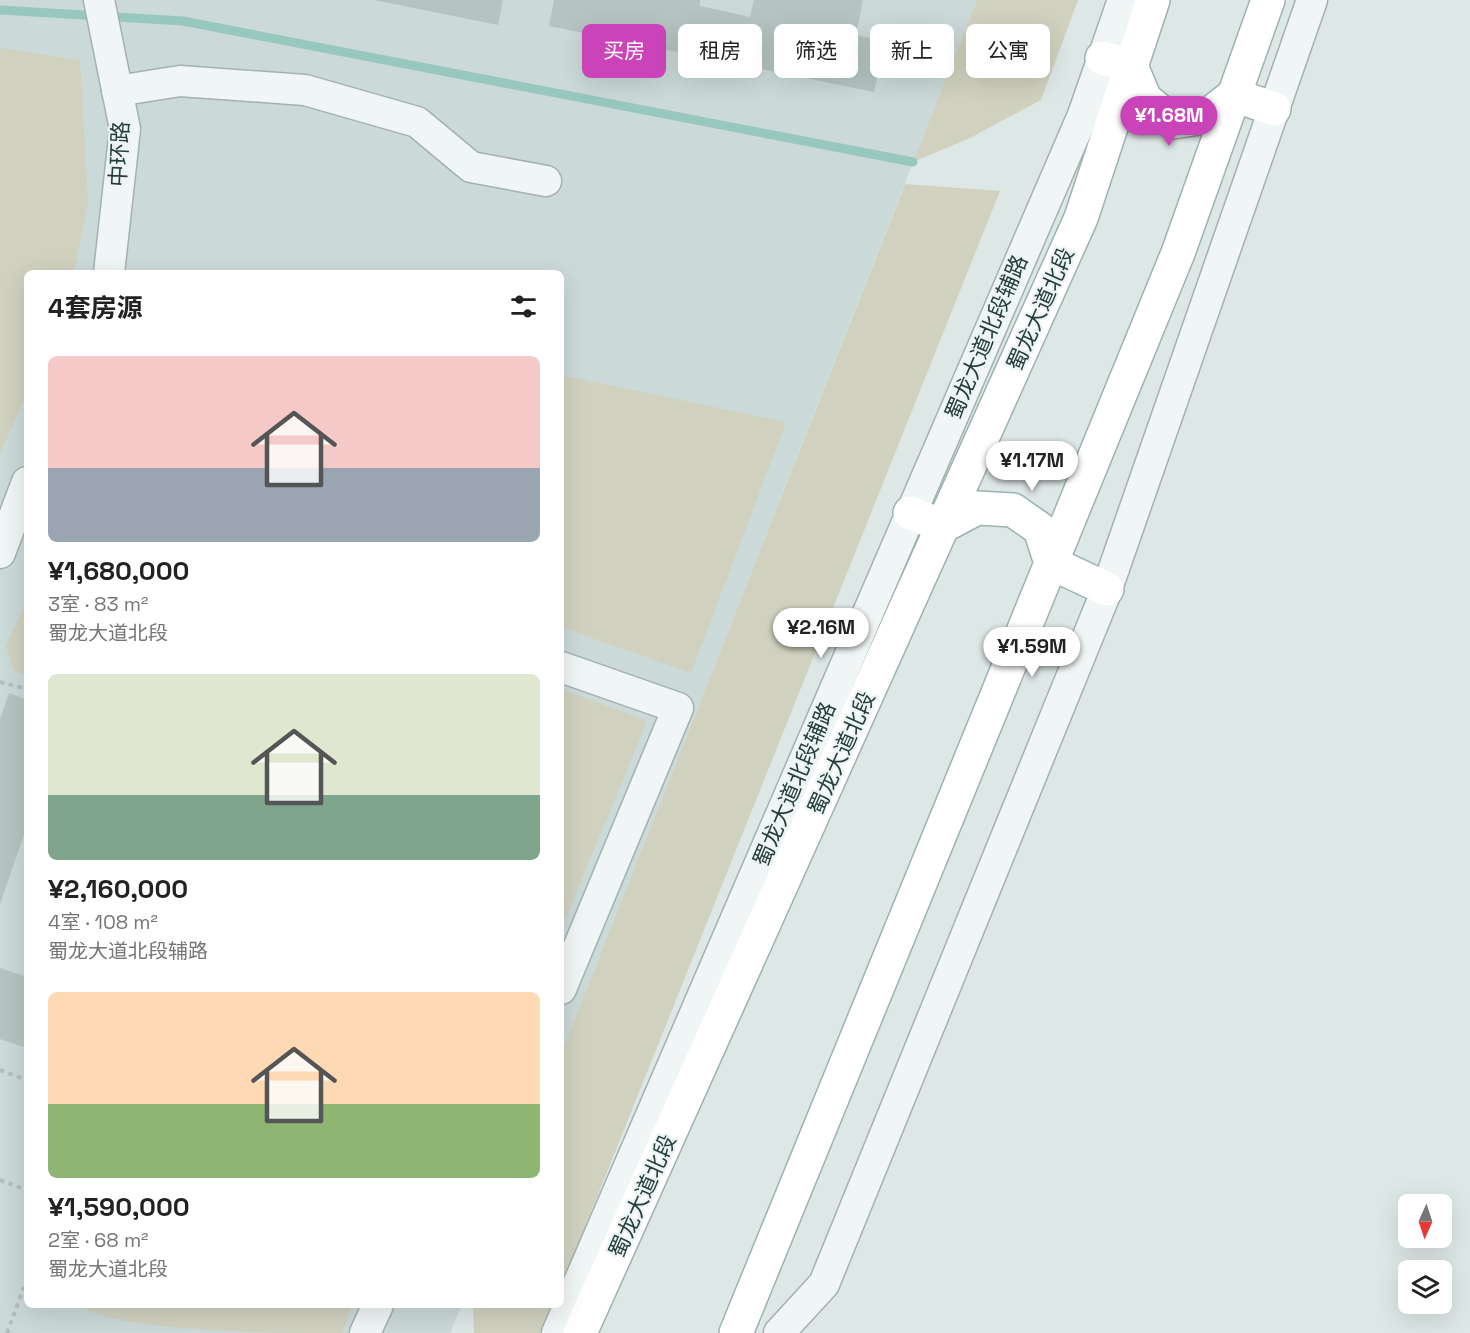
<!DOCTYPE html>
<html lang="zh">
<head>
<meta charset="utf-8">
<style>
  body { margin:0; font-family:"Space Grotesk","Noto Sans SC",sans-serif; background:#f6f6f6; color:#222; height:100vh; display:flex; flex-direction:column; font-size:22px; white-space:nowrap }
  * { box-sizing:border-box; margin:0 }
  p { font-size:20px; color:#767676 }
  .icon { flex:none; width:33px; height:33px; fill:none; stroke:currentColor; stroke-width:2; stroke-linecap:round; stroke-linejoin:round }
  .map { position:relative; flex:1; overflow:hidden }
  .side { position:absolute; left:24px; top:270px; width:540px; height:1038px; display:flex; flex-direction:column; background:#fff; border-radius:9px; box-shadow:0 6px 24px #0002 }
  .side>* { flex:none }
  .hud { position:absolute; left:582px; top:24px; width:570px; height:54px; display:flex; gap:12px }
  .needle { width:39px; rotate:183deg }
  .buttons { position:absolute; left:1398px; top:1194px; display:grid; gap:12px }
  .buttons a { display:grid; place-items:center; width:54px; height:54px; border-radius:9px; background:#fff; box-shadow:0 6px 24px #0002; font-size:30px }
  .price { position:absolute; translate:-50% -51px; padding:0 14px; border-radius:21px; background:#fff; color:#222; font-size:20px; line-height:39px; filter:drop-shadow(0 2px 3px #0008) }
  .price::after { content:''; position:absolute; left:50%; top:36px; width:18px; height:14px; margin-left:-9px; background:inherit; clip-path:polygon(0 0,100% 0,50% 100%) }
  .price.on { background:#cb43b8; color:#fff }
  ul { padding:0; list-style:none }
  li { display:grid; align-content:center; gap:12px; height:318px; padding:0 24px }
  li span { display:grid; place-items:center; height:186px; border-radius:9px; color:#555 }
  li>.icon { margin-inline-start:auto }
  span .icon { width:108px; height:108px; fill:#fffc; stroke-width:1 }
  li b { font-size:26px }
  h2 { display:flex; justify-content:space-between; align-items:center; height:72px; padding:0 24px; font-size:26px }
  .tag { padding:0 21px; border-radius:9px; background:#fff; box-shadow:0 6px 24px #0002; font-size:21px; line-height:54px }
  .tag.on { background:#cb43b8; color:#fff }
  .map>svg:first-child { display:block }
  .built { fill:#cbd9d8 }
  .green { fill:#d0d1bf }
  .lines { fill:none; stroke-linecap:round; stroke-linejoin:round }
  .stream { stroke:#98c7be; stroke-width:9 }
  .building { fill:#b5c4c2 }
  .minor-casing { stroke:#a3b1b0; stroke-width:33 }
  .major-casing { stroke:#9db2b0; stroke-width:36 }
  .path { stroke:#b4bebe; stroke-width:4; stroke-dasharray:4.5 4.5; stroke-linecap:butt }
  .minor { stroke:#f0f5f5; stroke-width:30 }
  .major { stroke:#fff; stroke-width:33 }
  .labels { text-anchor:middle; stroke-width:4.5; stroke-linejoin:round; paint-order:stroke }
  .street-label { font-size:22px; fill:#273d3c; stroke:#edf5f4 }
</style>
</head>
<body>
<div class="map">
<svg width="1470" height="1333" viewBox="0 0 1470 1333">
  <rect width="100%" height="100%" fill="#dde7e6"/>
  <!-- built -->
  <polygon class="built" points="0,0 977,0 561,1054 561,273 27,273 27,1305 462,1305 450,1333 0,1333"/>
  <!-- green -->
  <g class="green">
    <polygon points="977,0 1078,0 1041,100 970,138 913,162"/>
    <polygon points="0,48 80,60 88,202 74,273 27,273 27,392 0,454"/>
    <polygon points="905,184 1000,191 561,1287 561,1054"/>
    <polygon points="561,375 786,422 691,673 561,627"/>
    <polygon points="27,600 27,675 14,671 6,646"/>
    <polygon points="561,689 647,721 561,929"/>
    <path d="M79,1305H352L342,1333C283,1333 118,1333 79,1305Z"/>
    <polygon points="473,1305 554,1305 542,1333 474,1333"/>
  </g>
  <g class="lines">
    <!-- stream -->
    <polyline class="stream" points="0,10 183,21 913,162"/>
  </g>
  <!-- building -->
  <g class="building">
    <polygon points="374,0 503,0 498,25"/>
    <polygon points="554,0 700,0 700,6 750,17 754,0 863,0 856,35 885,41 874,92 549,26"/>
    <polygon points="9,693 27,700 27,826 0,904 0,719"/>
    <polygon points="0,968 27,977 27,1048 0,1039"/>
  </g>
  <g class="lines">
    <!-- minor casing -->
    <g class="minor-casing">
      <g id="minor">
        <polyline points="99,0 125,129 109,273"/>
        <polyline points="117,91 180,81 305,90 417,122 471,167 546,181"/>
        <polyline points="0,553 27,482"/>
        <polyline points="561,667 678,708 561,989"/>
        <polyline points="365,1333 378,1305"/>
        <polyline points="557,1333 1083,115 1123,0"/>
        <polyline points="779,1333 824,1284 1104,597 1312,0"/>
      </g>
    </g>
    <!-- major casing -->
    <g class="major-casing">
      <g id="major">
        <polyline points="1102,58 1131,66 1145,99 1173,122 1206,117 1234,95 1274,109"/>
        <polyline points="910,513 943,526 977,508 1013,510 1040,529 1051,563 1107,589"/>
        <polyline points="580,1333 1081,218 1153,0"/>
        <polyline points="736,1333 1178,253 1268,0"/>
      </g>
    </g>
    <!-- path -->
    <g class="path">
      <polyline points="0,682 27,689"/>
      <polyline points="0,1070 27,1080"/>
      <polyline points="0,1180 27,1190"/>
      <polyline points="7,1333 27,1279"/>
    </g>
    <!-- minor -->
    <use href="#minor" class="minor"/>
    <!-- major -->
    <use href="#major" class="major"/>
  </g>
  <g class="labels">
    <!-- street labels -->
    <g class="street-label">
      <text transform="translate(119 154) rotate(-87)" y="8">中环路</text>
      <text transform="translate(1040 309) rotate(-66)" y="8">蜀龙大道北段</text>
      <text transform="translate(986 337) rotate(-67)" y="8">蜀龙大道北段辅路</text>
      <text transform="translate(841 753) rotate(-66)" y="8">蜀龙大道北段</text>
      <text transform="translate(794 784) rotate(-67)" y="8">蜀龙大道北段辅路</text>
      <text transform="translate(642 1196) rotate(-66)" y="8">蜀龙大道北段</text>
    </g>
  </g>
</svg>
<div class="buttons">
<a><svg class="needle" viewBox="-14 -14 28 28"><path d="M0-13l5 13h-10z" fill="#e53935"/><path d="M0 13l5-13h-10z" fill="#767676"/></svg></a>
<a><svg class="icon" aria-label="layers" viewBox="0 0 24 24"><path d="M12 4l9 5-9 5-9-5zM3 14l9 5 9-5"/></svg></a>
</div>
<b class="price on" style="left:1169px;top:147px">¥1.68M</b>
<b class="price" style="left:1032px;top:492px">¥1.17M</b>
<b class="price" style="left:821px;top:659px">¥2.16M</b>
<b class="price" style="left:1032px;top:678px">¥1.59M</b>
<div class="hud">
<a class="tag on">买房</a>
<a class="tag">租房</a>
<a class="tag">筛选</a>
<a class="tag">新上</a>
<a class="tag">公寓</a>
</div>
<section class="side">
<h2>4套房源<svg class="icon" aria-label="filters" viewBox="0 0 24 24"><path d="M4 7h16M4 17h16"/><circle cx="9" cy="7" r="2"/><circle cx="15" cy="17" r="2"/></svg></h2>
<ul>
<li><span style="background:linear-gradient(#f6c9c9 60%,#9aa5b1 0)"><svg class="icon" aria-label="home" viewBox="0 0 24 24"><path d="M3 11l9-7 9 7M6 9v11h12V9"/></svg></span><div><b>¥1,680,000</b><p>3室 · 83 m²</p><p>蜀龙大道北段</p></div></li>
<li><span style="background:linear-gradient(#dfe7d0 65%,#7fa58c 0)"><svg class="icon" aria-label="home" viewBox="0 0 24 24"><path d="M3 11l9-7 9 7M6 9v11h12V9"/></svg></span><div><b>¥2,160,000</b><p>4室 · 108 m²</p><p>蜀龙大道北段辅路</p></div></li>
<li><span style="background:linear-gradient(#ffd9b3 60%,#8fb573 0)"><svg class="icon" aria-label="home" viewBox="0 0 24 24"><path d="M3 11l9-7 9 7M6 9v11h12V9"/></svg></span><div><b>¥1,590,000</b><p>2室 · 68 m²</p><p>蜀龙大道北段</p></div></li>
</ul>
</section>
</div>
</body>
</html>
